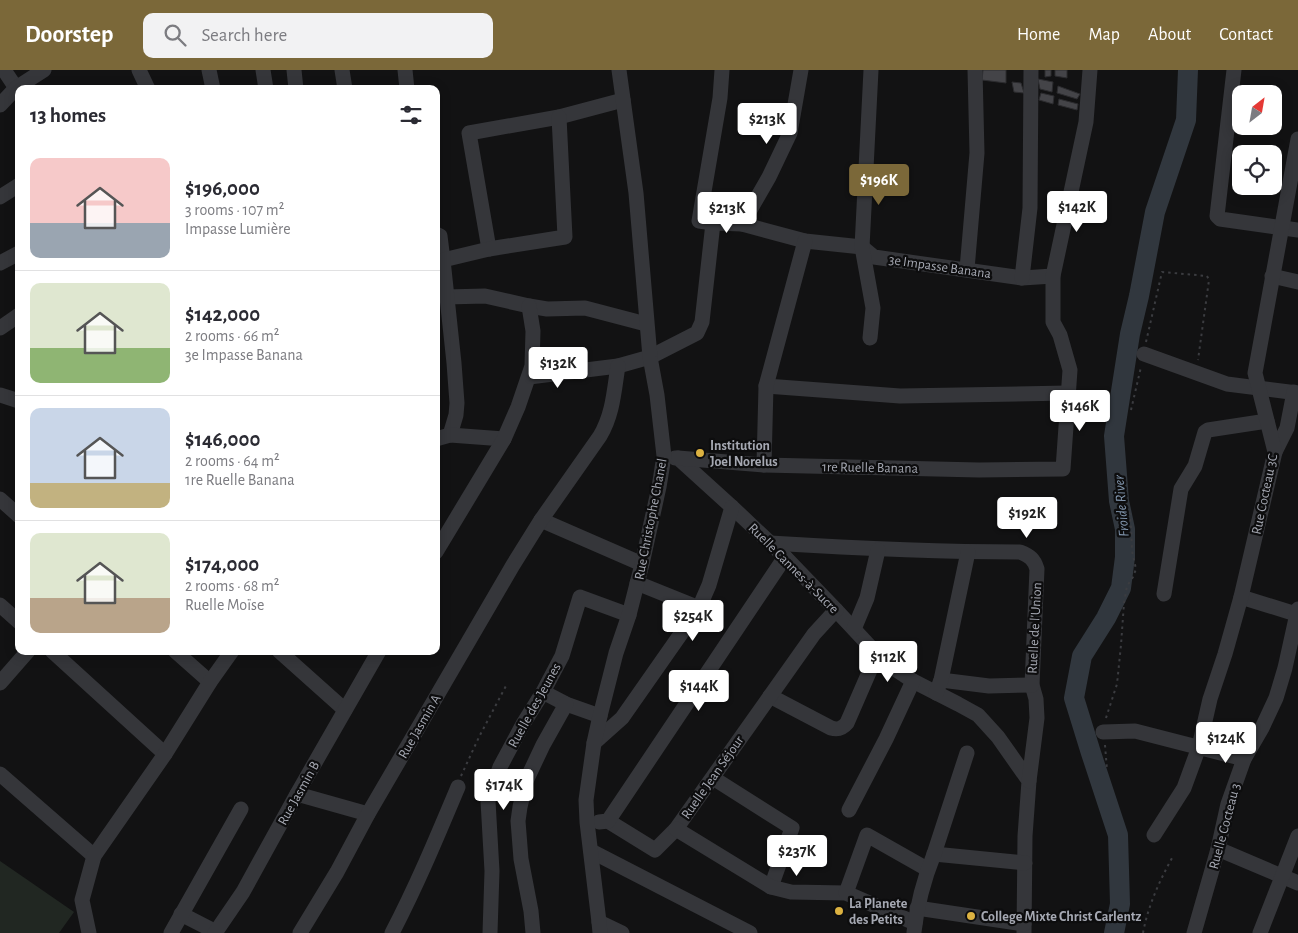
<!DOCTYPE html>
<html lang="en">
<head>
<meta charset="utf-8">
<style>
  body { margin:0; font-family:"Alegreya Sans",sans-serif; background:#f2f2f3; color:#2b2b33; height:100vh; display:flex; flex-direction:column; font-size:19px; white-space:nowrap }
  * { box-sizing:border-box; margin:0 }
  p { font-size:16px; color:#7c7c81 }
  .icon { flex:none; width:28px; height:28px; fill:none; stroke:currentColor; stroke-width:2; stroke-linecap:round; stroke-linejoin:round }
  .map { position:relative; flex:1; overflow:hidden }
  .drawer { position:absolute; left:15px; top:15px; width:425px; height:570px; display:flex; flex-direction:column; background:#fff; border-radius:10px; box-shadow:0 2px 12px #0003 }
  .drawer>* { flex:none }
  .needle { width:32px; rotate:31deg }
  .buttons { position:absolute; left:1232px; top:15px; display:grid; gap:10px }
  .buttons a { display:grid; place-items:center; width:50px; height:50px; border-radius:10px; background:#fff; box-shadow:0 2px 12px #0003; font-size:25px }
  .price { position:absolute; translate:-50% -42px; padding:0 11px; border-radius:5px; background:#fff; color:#222; font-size:16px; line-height:32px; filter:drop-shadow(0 1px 2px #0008) }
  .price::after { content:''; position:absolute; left:50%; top:30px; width:15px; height:11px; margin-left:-8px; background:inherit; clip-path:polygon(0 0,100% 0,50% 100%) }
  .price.current { background:#7b6839; color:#fff }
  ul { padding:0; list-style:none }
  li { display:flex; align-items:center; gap:15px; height:125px; padding:0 15px }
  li+li { border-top:1px solid #e1e1e2 }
  li span { display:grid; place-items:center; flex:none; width:140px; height:100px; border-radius:10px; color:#555 }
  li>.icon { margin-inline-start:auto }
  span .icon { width:60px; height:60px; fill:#fffc; stroke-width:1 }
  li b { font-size:21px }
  h2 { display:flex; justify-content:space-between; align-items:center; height:60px; padding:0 15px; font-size:21px }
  header { display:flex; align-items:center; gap:30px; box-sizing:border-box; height:70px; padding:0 25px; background:#7b6839; color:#fff }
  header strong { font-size:24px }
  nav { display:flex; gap:28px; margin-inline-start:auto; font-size:18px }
  .search { width:350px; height:45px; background:#f2f2f3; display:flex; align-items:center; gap:12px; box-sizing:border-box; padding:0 18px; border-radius:10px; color:#7c7c81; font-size:19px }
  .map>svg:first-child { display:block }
  .green { fill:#212722 }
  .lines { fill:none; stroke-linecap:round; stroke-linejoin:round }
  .river { stroke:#31373e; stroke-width:20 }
  .building { fill:#444448; stroke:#2c2c2f }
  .path { stroke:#3b3c40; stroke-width:2; stroke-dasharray:2.5 4; stroke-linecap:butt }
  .minor { stroke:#35363a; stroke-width:15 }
  .poi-dot { fill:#dcb241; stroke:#0d0d0e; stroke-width:2 }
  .labels { text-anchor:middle; stroke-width:4.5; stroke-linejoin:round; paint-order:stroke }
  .street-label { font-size:14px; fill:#a5a8b2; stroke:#0d0d0e }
  .poi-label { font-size:14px; font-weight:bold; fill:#a5a8b2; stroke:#0d0d0e; text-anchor:start }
  .water-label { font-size:15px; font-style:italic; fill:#7f93aa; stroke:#0d0d0e }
</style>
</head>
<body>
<header>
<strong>Doorstep</strong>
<div class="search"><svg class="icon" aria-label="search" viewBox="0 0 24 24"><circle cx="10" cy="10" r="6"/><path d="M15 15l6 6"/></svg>Search here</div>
<nav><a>Home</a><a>Map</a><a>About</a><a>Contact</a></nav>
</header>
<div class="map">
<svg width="1298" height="863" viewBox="0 0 1298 863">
  <rect width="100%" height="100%" fill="#121213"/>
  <!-- green -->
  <polygon class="green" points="0,791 74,842 59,863 0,863"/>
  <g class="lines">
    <!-- river -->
    <polyline class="river" points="1114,863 1120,834 1118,765 1091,683 1074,628 1082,586 1106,548 1121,518 1125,487 1125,459 1119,431 1114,366 1130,264 1139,226 1155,142 1186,50 1188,0"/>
  </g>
  <!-- building -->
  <g class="building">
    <polygon points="983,0 1006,0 1006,13 982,10"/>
    <polygon points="1045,0 1051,0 1051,6 1045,7"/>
    <polygon points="1055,0 1067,0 1067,8 1055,6"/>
    <polygon points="1038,9 1053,12 1052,22 1040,19"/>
    <polygon points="1012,12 1021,13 1024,23 1014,22"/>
    <polygon points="1058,16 1080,24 1077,29 1057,23"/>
    <polygon points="1041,23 1054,26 1053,34 1039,30"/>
    <polygon points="1059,29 1078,34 1077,40 1058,35"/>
  </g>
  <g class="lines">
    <!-- path -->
    <g class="path">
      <polyline points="1146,272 1162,202 1207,206 1209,210 1198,290"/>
      <polyline points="1131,340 1141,297"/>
      <polyline points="1106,648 1117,614 1121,575 1124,533 1127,516 1133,507 1136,499 1132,481 1131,456 1129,439"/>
      <polyline points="1105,675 1107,700"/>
      <polyline points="461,706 479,667 507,614"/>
      <path d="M1143,863C1148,836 1159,812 1172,788"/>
    </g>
    <!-- minor -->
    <g class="minor">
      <polyline points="4,0 16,18"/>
      <polyline points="139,0 148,19"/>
      <polyline points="209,0 213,19"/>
      <polyline points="263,0 266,19"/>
      <polyline points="294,0 296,19"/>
      <polyline points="342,0 345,19"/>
      <polyline points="405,0 407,19"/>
      <polyline points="1234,0 1217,146 1220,149 1298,160"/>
      <polyline points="0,35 16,18 44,0"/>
      <polyline points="0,127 19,115"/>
      <polyline points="713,153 742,154 805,171 862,177 874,187 1022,208 1053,206"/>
      <polyline points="742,154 769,107 790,63 801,0"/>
      <polyline points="436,164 440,166 443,190"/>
      <polyline points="489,179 469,63 559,47 623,30"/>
      <polyline points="0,193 19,183"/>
      <polyline points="967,199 977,83 975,0"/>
      <polyline points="1272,206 1298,212"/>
      <polyline points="1022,208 1030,138 1031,0"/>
      <polyline points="446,227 485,226 529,236 547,239 585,238 646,254"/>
      <polyline points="0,258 19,245"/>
      <polyline points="870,268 873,238 862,177 871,0"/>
      <polyline points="1144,284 1227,314 1298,323"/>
      <polyline points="529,307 618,296 650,287 697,263 702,252 713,153 699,151 720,28 722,0"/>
      <polyline points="766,316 900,326 1068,323"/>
      <polyline points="0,325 19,331"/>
      <polyline points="450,365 456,345 457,333 454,293 443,190 489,179 565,167 559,47"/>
      <polyline points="436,369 450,365 504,369"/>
      <polyline points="1275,382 1287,358 1294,322"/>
      <polyline points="675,388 678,388 732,437 785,487 836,540 877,584 892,597 913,611 958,634 978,645 998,667 1029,711 1025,766 1024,863"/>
      <polyline points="678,388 764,395 979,400 1063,399 1070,300 1060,265 1053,252 1053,206 1086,52 1090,0"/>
      <polyline points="764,395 766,316 805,171"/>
      <polyline points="0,429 19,446"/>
      <polyline points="541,450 642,494"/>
      <path d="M770,473C853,478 937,482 1020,482C1030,486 1034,489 1037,499L1032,615L1036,629L1037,648L1029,711"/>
      <polyline points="436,482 504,369 518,337 532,296 533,261 529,236"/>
      <polyline points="637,513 699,538"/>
      <polyline points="1164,524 1181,419 1195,396 1205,362 1208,360 1267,351"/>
      <polyline points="1241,527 1296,544"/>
      <polyline points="0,535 19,552"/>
      <polyline points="854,559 867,528 878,480"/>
      <polyline points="52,581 165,684"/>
      <polyline points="175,581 210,612"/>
      <polyline points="279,581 345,640"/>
      <polyline points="941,610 989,616 1032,615"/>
      <polyline points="0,613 28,581"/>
      <polyline points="543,622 566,634 600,646"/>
      <polyline points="936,623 941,610 968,482"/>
      <path d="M770,626L831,658C838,660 842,659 847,653L877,584"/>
      <polyline points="1103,662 1135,661 1244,689"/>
      <polyline points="594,673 622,648 699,538 709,515 732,437"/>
      <polyline points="0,704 94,786"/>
      <polyline points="713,708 792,758 771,817"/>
      <polyline points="297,724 368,744"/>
      <polyline points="849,740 886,669 913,611"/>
      <polyline points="608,751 655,780 676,759 814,564 836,540"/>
      <polyline points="599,752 608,751 785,487"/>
      <polyline points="676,759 771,817 791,822 846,823 915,853"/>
      <polyline points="1154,765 1184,718 1199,677 1210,629 1225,584 1241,527 1275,382 1255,303 1298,69"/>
      <polyline points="1218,779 1298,813"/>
      <polyline points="591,781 750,863"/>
      <polyline points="934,784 1025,793"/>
      <polyline points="846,823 867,765 927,799"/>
      <polyline points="917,838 1024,854"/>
      <polyline points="181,844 216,862"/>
      <polyline points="599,852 622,863"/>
      <path d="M914,862C917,835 924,809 934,784L967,683"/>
      <polyline points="89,863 82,830 94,786 165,684 210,612 232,581"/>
      <polyline points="171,863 241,739"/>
      <polyline points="215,863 243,822 297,724 379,581"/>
      <path d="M300,863L337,802L368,744L513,495L541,450L600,366C613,344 614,321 618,296"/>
      <path d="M392,863C417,815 437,767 458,717"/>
      <polyline points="490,863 492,801 488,731 500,697 523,654 543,622 562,586 580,527 629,545"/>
      <polyline points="533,863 531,841 521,789 518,751 520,737 526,711 543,675 566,634"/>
      <polyline points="600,863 599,852 587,752 586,730 594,673 600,646 616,583 629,545 642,494 659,417 664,386 657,325 650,287 636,123 619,0"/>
      <polyline points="1194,863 1218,779 1228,734 1244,689 1262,658 1276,628 1285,598 1298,539"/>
      <polyline points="1260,863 1298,766"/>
    </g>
  </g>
  <!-- markers -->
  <g class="poi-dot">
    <circle cx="700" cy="383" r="5"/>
    <circle cx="839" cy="841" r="5"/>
    <circle cx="971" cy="846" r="5"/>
  </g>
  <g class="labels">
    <!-- street labels -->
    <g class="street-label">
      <text transform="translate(940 196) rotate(8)" y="5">3e Impasse Banana</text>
      <text transform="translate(870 397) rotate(1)" y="5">1re Ruelle Banana</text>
      <text transform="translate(1264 424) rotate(-78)" y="5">Rue Cocteau 3C</text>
      <text transform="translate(650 449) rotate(-79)" y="5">Rue Christophe Chanel</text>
      <text transform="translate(794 498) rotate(45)" y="5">Ruelle Cannes-à-Sucre</text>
      <text transform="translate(1034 558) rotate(-87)" y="5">Ruelle de l'Union</text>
      <text transform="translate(534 635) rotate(-61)" y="5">Ruelle des Jeunes</text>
      <text transform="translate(419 656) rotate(-60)" y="5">Rue Jasmin A</text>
      <text transform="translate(712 707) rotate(-55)" y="5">Ruelle Jean Séjour</text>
      <text transform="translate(298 723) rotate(-61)" y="5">Rue Jasmin B</text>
      <text transform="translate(1224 756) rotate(-75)" y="5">Ruelle Cocteau 3</text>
    </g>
    <!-- poi labels -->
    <g class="poi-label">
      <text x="710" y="380">Institution<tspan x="710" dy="16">Joel Norelus</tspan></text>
      <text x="849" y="838">La Planete<tspan x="849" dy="16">des Petits</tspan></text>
      <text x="981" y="851">College Mixte Christ Carlentz</text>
    </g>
    <!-- water labels -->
    <g class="water-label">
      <text transform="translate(1121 436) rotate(-95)" y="5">Froide River</text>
    </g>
  </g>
</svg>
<div class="buttons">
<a><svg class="needle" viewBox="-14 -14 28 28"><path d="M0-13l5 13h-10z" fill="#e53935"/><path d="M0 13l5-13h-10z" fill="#7c7c81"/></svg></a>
<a><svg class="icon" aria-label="locate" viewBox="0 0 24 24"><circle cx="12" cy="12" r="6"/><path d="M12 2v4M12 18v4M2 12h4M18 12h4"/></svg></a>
</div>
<b class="price" style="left:767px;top:75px">$213K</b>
<b class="price current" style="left:879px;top:136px">$196K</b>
<b class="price" style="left:1077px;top:163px">$142K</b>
<b class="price" style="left:727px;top:164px">$213K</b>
<b class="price" style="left:558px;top:319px">$132K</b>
<b class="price" style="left:1080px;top:362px">$146K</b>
<b class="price" style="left:1027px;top:469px">$192K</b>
<b class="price" style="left:693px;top:572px">$254K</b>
<b class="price" style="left:888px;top:613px">$112K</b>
<b class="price" style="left:699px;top:642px">$144K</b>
<b class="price" style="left:1226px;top:694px">$124K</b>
<b class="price" style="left:504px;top:741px">$174K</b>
<b class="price" style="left:797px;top:807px">$237K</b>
<section class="drawer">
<h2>13 homes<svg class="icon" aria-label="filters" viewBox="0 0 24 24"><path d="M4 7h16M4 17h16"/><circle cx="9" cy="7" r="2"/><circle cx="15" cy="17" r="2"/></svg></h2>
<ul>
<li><span style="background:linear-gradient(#f6c9c9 65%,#9aa5b1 0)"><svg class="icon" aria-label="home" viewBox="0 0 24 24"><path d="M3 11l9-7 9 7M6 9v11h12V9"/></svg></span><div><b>$196,000</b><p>3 rooms · 107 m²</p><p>Impasse Lumière</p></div></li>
<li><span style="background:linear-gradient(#dfe7d0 65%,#8fb573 0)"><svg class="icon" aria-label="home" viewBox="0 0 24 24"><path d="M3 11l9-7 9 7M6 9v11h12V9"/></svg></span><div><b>$142,000</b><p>2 rooms · 66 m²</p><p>3e Impasse Banana</p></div></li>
<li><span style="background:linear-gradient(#c9d6e8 75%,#c2b280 0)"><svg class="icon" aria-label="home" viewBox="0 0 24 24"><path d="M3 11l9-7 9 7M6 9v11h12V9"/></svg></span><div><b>$146,000</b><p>2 rooms · 64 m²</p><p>1re Ruelle Banana</p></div></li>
<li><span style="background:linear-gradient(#dfe7d0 65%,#b9a48a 0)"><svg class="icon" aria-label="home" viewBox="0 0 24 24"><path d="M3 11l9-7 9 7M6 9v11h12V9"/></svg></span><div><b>$174,000</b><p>2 rooms · 68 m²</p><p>Ruelle Moïse</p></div></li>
</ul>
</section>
</div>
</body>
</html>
